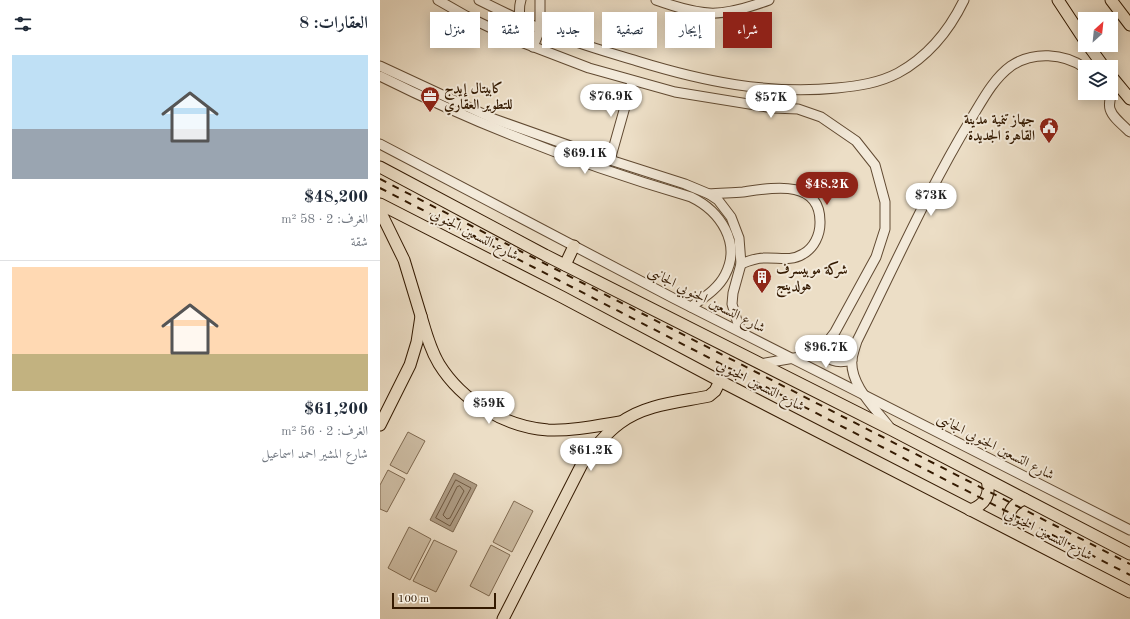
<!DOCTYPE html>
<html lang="ar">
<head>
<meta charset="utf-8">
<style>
  body { margin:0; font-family:"Old Standard TT",Amiri,serif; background:#f6f6f7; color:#1f2937; direction:rtl; height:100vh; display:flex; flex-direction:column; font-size:15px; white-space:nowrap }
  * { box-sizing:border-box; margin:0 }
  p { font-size:13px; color:#747a83 }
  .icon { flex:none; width:22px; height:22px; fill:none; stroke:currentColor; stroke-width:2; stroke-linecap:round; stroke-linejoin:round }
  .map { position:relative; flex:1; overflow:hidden; direction:ltr }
  .side { display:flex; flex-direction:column; background:#fff; width:380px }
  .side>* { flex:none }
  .top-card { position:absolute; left:12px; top:12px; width:380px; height:36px; direction:rtl; display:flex; gap:8px }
  .needle { width:26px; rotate:27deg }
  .tools { position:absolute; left:698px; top:12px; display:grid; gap:8px }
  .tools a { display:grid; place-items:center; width:40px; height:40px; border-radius:0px; background:#fff; box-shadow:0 2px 10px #0003; font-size:20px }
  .scale { position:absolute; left:12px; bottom:10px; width:104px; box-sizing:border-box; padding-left:4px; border:2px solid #331900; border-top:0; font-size:11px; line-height:14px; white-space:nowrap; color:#331900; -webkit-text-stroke:3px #f3eada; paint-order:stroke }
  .price { position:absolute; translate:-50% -34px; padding:0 9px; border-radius:14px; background:#fff; color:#222; font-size:13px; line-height:26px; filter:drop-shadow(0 1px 2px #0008) }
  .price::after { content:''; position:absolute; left:50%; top:24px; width:12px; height:9px; margin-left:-6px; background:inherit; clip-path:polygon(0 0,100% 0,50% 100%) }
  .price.current { background:#8f2418; color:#fff }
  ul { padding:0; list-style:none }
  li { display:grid; align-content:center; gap:8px; height:212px; padding:0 12px }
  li+li { border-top:1px solid #e0e1e3 }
  li span { display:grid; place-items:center; height:124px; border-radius:0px; color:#555 }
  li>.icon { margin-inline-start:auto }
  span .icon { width:72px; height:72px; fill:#fffc; stroke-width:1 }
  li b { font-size:17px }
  h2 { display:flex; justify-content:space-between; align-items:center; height:48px; padding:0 12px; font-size:17px }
  .pill { padding:0 14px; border-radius:0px; background:#fff; box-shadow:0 2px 10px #0003; font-size:14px; line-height:36px }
  .pill.current { background:#8f2418; color:#fff }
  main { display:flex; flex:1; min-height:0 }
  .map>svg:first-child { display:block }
  .green { fill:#cdbda4; stroke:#806b52 }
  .water { fill:#ad9b83; stroke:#7c674f }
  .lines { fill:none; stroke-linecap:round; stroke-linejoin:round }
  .shore { stroke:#705a42; stroke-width:1 }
  .minor-casing { stroke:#614a32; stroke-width:11 }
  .major-casing { stroke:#331900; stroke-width:13 }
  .minor { stroke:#f3eada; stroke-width:9 }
  .major { stroke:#ecdec6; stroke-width:11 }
  .rail { stroke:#331900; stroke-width:2; stroke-dasharray:7 7; stroke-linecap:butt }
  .labels { text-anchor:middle; stroke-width:4; stroke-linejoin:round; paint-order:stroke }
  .poi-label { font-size:14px; font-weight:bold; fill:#331900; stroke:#f3eada; text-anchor:start }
  .street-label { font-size:14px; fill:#331900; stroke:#f3eada }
</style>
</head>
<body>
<main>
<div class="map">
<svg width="750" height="619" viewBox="0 0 750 619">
  <rect width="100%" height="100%" fill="#ecdec6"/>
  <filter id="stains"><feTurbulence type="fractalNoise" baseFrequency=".005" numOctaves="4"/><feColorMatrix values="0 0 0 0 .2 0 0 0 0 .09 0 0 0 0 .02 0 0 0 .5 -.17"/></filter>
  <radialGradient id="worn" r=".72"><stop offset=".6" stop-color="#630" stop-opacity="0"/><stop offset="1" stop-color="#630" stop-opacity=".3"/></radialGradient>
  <!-- green -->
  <g class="green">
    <polygon points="28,432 45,441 27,474 10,465"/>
    <polygon points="8,470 25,479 7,512 0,509 0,485"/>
    <polygon points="134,501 153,511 132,552 113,542"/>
    <polygon points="29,527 51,539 30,580 8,568"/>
    <polygon points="54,540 77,551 56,592 33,581"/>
    <polygon points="111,545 130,555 109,596 90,586"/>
  </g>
  <!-- water -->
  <polygon class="water" points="74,473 97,485 73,532 50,520"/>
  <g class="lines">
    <!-- shore -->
    <g class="shore">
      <polygon points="76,480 91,488 70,526 56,518"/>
      <polygon points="80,486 84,491 70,518 67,519 63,515 77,487"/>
    </g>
    <!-- minor casing -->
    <g class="minor-casing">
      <g id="minor">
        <polyline points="58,0 86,16 136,40 209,68 295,92 393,108 418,109 441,117 476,141 495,165 505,202 505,229 496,257 455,332 445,345 420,357 380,364"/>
        <path d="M99,0C119,10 139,20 159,28C191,42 224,51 257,61C322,81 388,95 457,88C478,86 499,83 518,73C549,56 569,31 584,0"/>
        <path d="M276,0C324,17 341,18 389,0"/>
        <path d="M136,40C145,26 136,14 141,0"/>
        <polyline points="153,47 160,29 160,0"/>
        <polyline points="0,66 114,119 230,160 305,184 329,194 338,200 351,217 359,238 361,264 353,293 352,304 358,324 363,333"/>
        <path d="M0,76C102,127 202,165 311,197C340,211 362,243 345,275C338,289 323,298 311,307"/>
        <path d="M737,83C723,109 729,113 750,132"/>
        <polyline points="0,144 293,298 750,530"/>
        <polyline points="230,160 252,82"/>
        <path d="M329,194C340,193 352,193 363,192C391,188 441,178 440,223C440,235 434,248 423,254C410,262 398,257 384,258C376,258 368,261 361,264"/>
        <path d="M445,345C444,362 458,364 472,360"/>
        <path d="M511,429C497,410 469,385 472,359C473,353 475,347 477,341C514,267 548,190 591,119C602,101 613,79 631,66C653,51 684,53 705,68"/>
      </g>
    </g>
    <!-- major casing -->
    <g class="major-casing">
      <g id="major">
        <polyline points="678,0 705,41"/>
        <polyline points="731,0 750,25"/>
        <polyline points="708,45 724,67"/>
        <polyline points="731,76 750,99"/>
        <polyline points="0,167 165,255 512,430 750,554"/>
        <polyline points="0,204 182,297 340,381 750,592"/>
        <polyline points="0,211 24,260 41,316 37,342 30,365 0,425"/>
        <polyline points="185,265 194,246"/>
        <path d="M41,316C46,333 50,349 59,364C82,401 125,427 168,430C192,431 216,426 240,422"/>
        <path d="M590,510C605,505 611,495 607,480"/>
        <path d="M633,531C625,517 629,506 644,499"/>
        <path d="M123,619L202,464C213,450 225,434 240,423C265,404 300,402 329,396L335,391L340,381"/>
      </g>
    </g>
    <!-- minor -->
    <use href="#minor" class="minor"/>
    <!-- major -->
    <use href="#major" class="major"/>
    <!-- rail -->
    <g class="rail">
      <polyline points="0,179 750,564"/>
      <polyline points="0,188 750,575"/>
    </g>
  </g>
  <!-- icons -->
  <defs>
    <g id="office-pin" transform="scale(1)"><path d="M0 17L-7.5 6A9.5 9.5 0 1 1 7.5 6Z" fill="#8f2418" stroke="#f3eada"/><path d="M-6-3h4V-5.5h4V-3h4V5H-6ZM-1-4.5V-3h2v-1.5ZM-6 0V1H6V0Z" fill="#fff"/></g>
    <g id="civic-pin" transform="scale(1)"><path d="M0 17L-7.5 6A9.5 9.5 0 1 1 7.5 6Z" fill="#8f2418" stroke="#f3eada"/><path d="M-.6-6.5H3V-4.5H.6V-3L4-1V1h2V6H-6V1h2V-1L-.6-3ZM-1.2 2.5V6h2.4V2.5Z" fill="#fff"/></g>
    <g id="building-pin" transform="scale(1)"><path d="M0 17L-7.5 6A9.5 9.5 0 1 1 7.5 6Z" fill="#8f2418" stroke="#f3eada"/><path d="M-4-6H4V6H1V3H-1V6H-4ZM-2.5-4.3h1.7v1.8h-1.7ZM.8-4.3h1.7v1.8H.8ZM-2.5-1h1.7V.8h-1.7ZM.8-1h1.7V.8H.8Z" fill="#fff"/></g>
  </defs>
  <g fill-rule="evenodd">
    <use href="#office-pin" x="50" y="96"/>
    <use href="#civic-pin" x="669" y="127"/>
    <use href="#building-pin" x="382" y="277"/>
  </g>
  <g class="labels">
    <!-- poi labels -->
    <g class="poi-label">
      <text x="64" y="93">كابيتال إيدج<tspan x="64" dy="16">للتطوير العقاري</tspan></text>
      <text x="655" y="124" text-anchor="end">جهاز تنمية مدينة<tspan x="655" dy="16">القاهرة الجديدة</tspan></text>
      <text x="396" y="274">شركة موبيسرف<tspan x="396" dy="16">هولدينج</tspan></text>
    </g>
    <!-- street labels -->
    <g class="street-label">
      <text transform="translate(95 234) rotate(27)" y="5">شارع التسعين الجنوبي</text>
      <text transform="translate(327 299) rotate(27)" y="5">شارع التسعين الجنوبي الجانبى</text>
      <text transform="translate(381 385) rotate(27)" y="5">شارع التسعين الجنوبي</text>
      <text transform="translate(616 446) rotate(27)" y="5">شارع التسعين الجنوبي الجانبى</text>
      <text transform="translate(669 534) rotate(27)" y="5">شارع التسعين الجنوبي</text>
    </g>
  </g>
  <rect width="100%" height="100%" filter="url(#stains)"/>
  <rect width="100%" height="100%" fill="url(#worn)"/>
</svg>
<div class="tools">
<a><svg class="needle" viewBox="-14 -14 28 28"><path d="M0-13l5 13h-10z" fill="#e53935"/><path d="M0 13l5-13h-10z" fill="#747a83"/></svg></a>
<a><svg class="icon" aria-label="layers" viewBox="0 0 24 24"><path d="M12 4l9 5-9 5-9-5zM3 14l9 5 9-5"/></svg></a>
</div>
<div class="scale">100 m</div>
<b class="price" style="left:231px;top:118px">$76.9K</b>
<b class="price" style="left:391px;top:119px">$57K</b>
<b class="price" style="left:205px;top:175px">$69.1K</b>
<b class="price current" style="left:447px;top:206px">$48.2K</b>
<b class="price" style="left:551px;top:217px">$73K</b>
<b class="price" style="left:446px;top:369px">$96.7K</b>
<b class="price" style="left:109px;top:425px">$59K</b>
<b class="price" style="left:211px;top:472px">$61.2K</b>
<div class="top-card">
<a class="pill current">شراء</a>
<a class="pill">إيجار</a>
<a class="pill">تصفية</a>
<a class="pill">جديد</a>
<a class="pill">شقة</a>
<a class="pill">منزل</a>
</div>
</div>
<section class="side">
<h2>العقارات: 8<svg class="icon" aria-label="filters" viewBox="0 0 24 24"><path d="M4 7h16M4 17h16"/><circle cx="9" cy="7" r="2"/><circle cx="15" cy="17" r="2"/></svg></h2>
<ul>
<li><span style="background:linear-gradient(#bfe0f5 60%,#9aa5b1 0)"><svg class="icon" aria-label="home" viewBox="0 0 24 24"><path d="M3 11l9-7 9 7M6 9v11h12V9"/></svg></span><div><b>$48,200</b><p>الغرف: 2 · 58 m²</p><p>شقة</p></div></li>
<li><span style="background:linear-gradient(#ffd9b3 70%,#c2b280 0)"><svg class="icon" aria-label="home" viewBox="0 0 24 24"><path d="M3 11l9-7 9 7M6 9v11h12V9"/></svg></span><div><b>$61,200</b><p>الغرف: 2 · 56 m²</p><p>شارع المشير احمد اسماعيل</p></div></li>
</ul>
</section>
</main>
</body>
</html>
